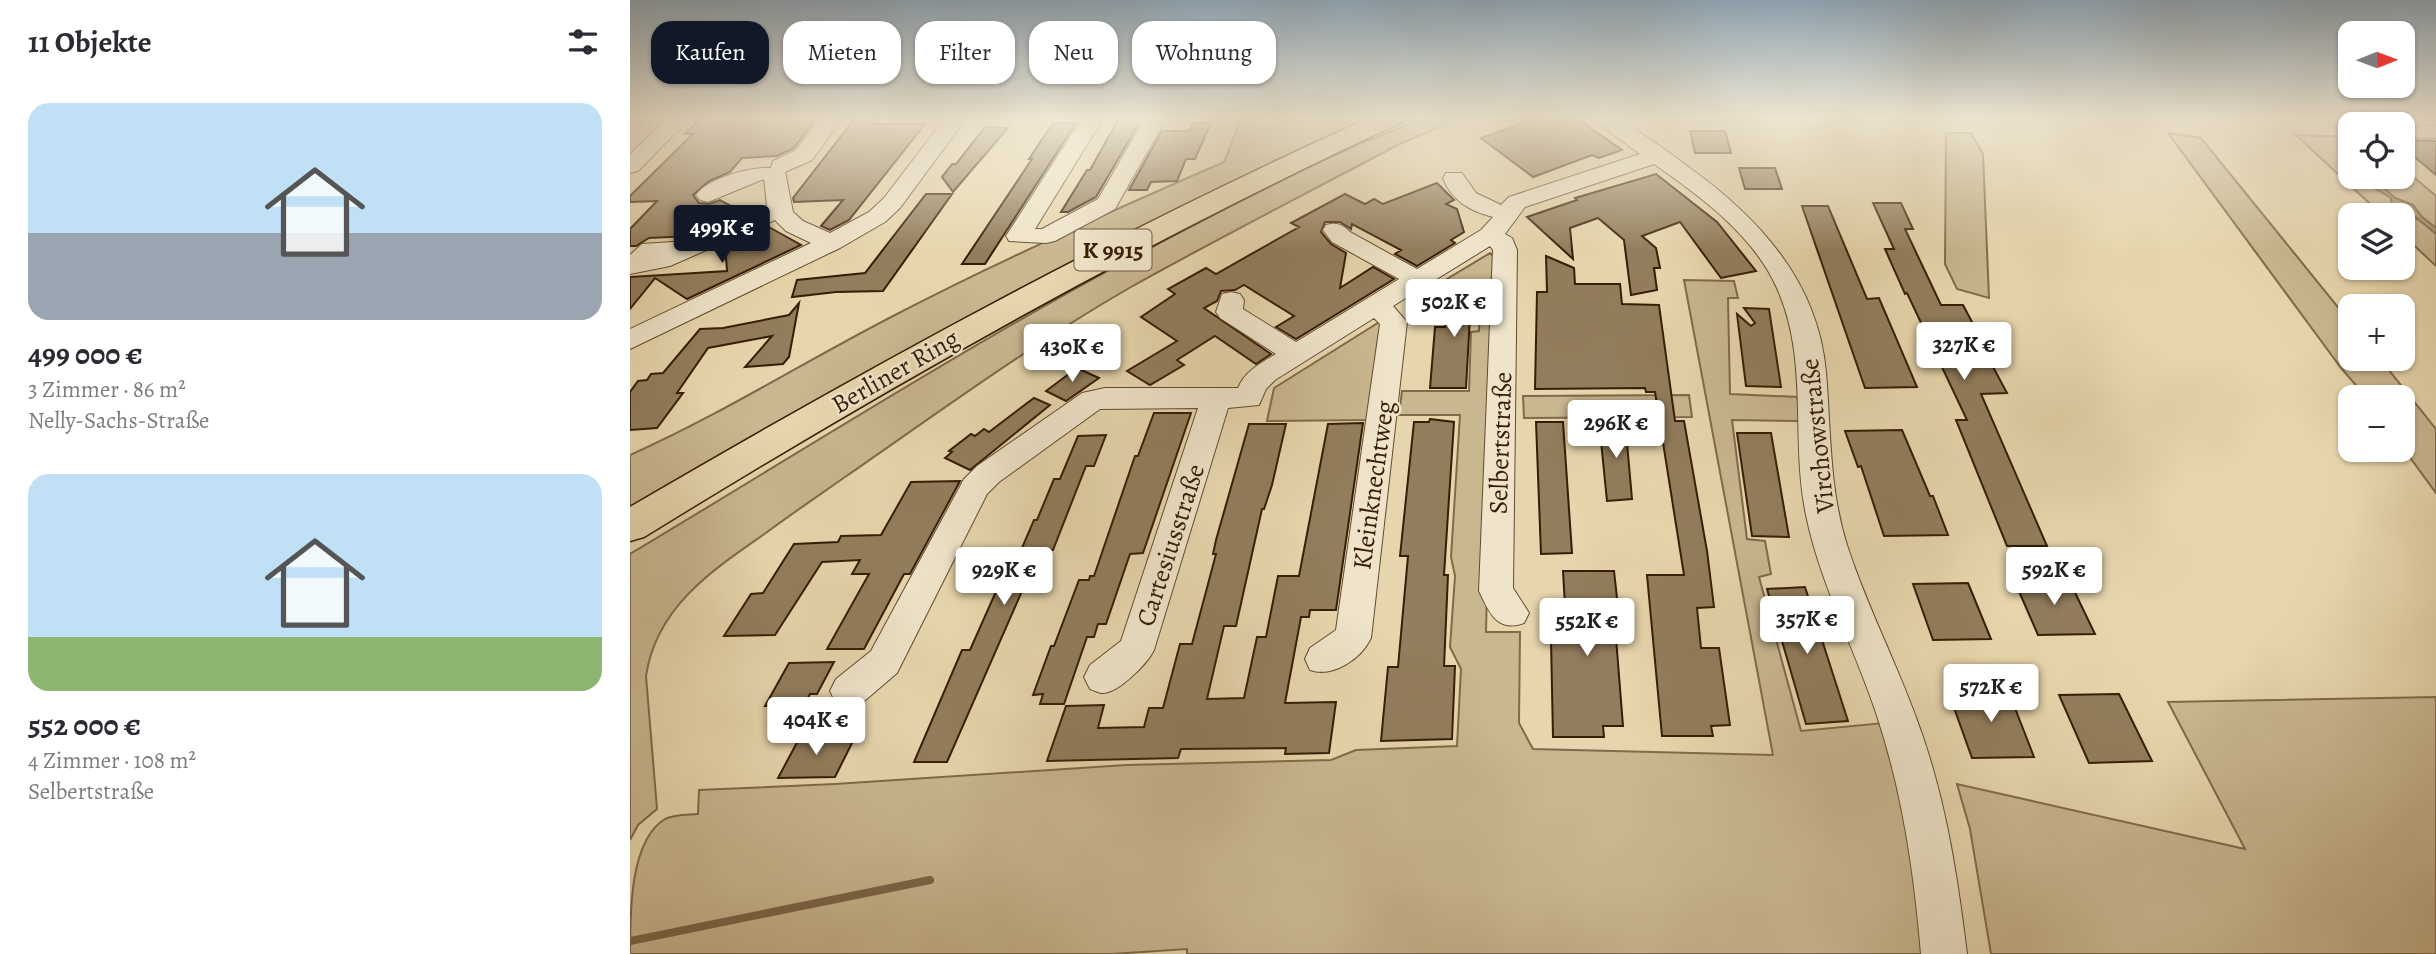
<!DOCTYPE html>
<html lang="de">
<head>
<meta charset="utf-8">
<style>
  body { margin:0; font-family:Alegreya,serif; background:#f2f2f3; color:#2b2b33; height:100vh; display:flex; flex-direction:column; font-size:26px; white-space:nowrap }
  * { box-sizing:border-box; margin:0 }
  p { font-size:23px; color:#7c7c81 }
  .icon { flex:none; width:38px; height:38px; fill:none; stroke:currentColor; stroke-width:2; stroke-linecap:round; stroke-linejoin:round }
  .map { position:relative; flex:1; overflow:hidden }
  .side { display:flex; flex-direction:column; background:#fff; width:630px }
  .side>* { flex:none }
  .banner { position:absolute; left:21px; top:21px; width:665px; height:63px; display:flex; gap:14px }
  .needle { width:46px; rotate:89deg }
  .fabs { position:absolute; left:1708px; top:21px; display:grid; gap:14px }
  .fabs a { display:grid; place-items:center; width:77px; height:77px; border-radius:14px; background:#fff; box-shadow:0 2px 5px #0004; font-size:35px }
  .price { position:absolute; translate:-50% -60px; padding:0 16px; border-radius:7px; background:#fff; color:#222; font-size:23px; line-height:46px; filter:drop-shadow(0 2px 4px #0008) }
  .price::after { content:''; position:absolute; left:50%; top:42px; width:21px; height:16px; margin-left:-10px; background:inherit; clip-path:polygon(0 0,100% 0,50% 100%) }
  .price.active { background:#111827; color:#fff }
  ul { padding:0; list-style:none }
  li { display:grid; align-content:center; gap:14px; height:371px; padding:0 28px }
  li span { display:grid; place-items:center; height:217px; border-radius:21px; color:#555 }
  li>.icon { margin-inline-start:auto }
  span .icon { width:126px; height:126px; fill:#fffc; stroke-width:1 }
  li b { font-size:30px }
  h2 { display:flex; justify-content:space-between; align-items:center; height:84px; padding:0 28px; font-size:30px }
  .pill { padding:0 24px; border-radius:21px; background:#fff; box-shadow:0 2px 5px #0004; font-size:24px; line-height:63px }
  .pill.active { background:#111827; color:#fff }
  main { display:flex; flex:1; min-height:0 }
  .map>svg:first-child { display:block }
  .green { fill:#c9b790; stroke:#806a4a; stroke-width:2 }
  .water { fill:#ab9774; stroke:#7c6648; stroke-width:2 }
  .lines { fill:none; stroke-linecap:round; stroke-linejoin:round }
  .stream { stroke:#7c6648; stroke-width:8 }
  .building { fill:#927d5c; stroke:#361d05; stroke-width:2 }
  .minor-casing { stroke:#624b2f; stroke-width:2 }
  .major-casing { stroke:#361d05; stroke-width:3 }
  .minor { fill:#efe4ca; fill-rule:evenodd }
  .major { fill:#e7d6ad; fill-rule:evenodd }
  .labels { text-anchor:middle; stroke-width:5; stroke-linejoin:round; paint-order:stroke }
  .shield { fill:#efe4ca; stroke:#6e5940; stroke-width:2 }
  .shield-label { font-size:24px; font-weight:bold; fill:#361d05 }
  .street-label { font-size:26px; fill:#361d05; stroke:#efe4ca }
</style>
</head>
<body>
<main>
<section class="side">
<h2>11 Objekte<svg class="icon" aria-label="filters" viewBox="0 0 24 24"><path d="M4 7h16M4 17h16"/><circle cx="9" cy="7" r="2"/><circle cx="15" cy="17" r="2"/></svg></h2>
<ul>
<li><span style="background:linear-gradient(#bfe0f5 60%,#9aa5b1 0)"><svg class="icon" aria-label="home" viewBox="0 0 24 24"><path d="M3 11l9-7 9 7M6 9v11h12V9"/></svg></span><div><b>499 000 €</b><p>3 Zimmer · 86 m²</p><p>Nelly-Sachs-Straße</p></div></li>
<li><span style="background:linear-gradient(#bfe0f5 75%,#8fb573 0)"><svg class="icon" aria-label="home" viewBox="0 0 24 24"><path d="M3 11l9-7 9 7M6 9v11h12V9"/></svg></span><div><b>552 000 €</b><p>4 Zimmer · 108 m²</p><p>Selbertstraße</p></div></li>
</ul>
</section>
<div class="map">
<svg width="1806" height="954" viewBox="0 0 1806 954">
  <rect width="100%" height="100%" fill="#e7d6ad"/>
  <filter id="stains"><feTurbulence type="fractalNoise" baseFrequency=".00286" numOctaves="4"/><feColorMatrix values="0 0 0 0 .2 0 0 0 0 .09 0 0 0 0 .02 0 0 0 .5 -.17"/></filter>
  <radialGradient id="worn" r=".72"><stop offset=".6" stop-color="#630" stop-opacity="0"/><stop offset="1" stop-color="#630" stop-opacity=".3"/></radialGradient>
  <!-- green -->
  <g class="green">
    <path d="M612,117H747L0,508V455C92,414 177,360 267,314C373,259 484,210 594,162Z"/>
    <path d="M801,117H829C808,130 784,136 762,148C675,194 587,239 501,287C402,344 309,412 215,477C188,496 160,515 133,535C81,571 26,608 16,676L27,809L8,825L0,840V554C187,442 371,324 566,224C642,185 719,144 801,117Z"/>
    <polygon points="1692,117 1759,117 1768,124 1720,124 1720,129 1707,129"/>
    <polygon points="1316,133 1341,133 1353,154 1359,298 1327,289 1315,264"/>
    <polygon points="1538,133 1571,138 1720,322 1720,359 1750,359 1806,429 1806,493 1773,448 1773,397 1736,397 1711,368"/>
    <path d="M1666,135L1720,137V164H1716C1717,177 1748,188 1761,198L1762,205C1777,214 1793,220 1806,234V266L1773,235V215H1752Z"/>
    <polygon points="1773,168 1806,196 1806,228 1792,217 1783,205 1765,198 1739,177 1773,177"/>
    <path d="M860,253L865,258L856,632H890L889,723L903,749L1143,755L1054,280L1104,281L1108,298H1098L1100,394L1168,397L1170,421L1102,420L1117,539L1135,541L1141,574L1129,577L1171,731L1254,723L1284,832L1294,954H557V949L482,954H0C0,912 0,840 35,819C46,814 57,815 68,814L69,790L205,784L496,765L701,760L726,750L827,746L831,669L820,647L825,576L821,557L830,415H769L772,391H839L841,332L849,331L851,285H807Z"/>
    <polygon points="751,321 738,420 637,421 644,388"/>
    <polygon points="1059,395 1062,417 894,418 893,396"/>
    <polygon points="1806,697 1806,954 1361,954 1340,829 1327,784 1615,849 1538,702"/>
  </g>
  <!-- water -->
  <polygon class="water" points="1726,177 1743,178 1765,198 1783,205 1792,217 1806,228 1806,234 1787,218 1762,205 1761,198"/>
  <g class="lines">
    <!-- stream -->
    <polyline class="stream" points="0,941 300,880"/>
  </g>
  <!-- building -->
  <g class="building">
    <polygon points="72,117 188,117 164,148 147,156 112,158 100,172 79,181 63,195 69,203 79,204 90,200 114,213 62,236 19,238 6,246 0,246 0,229 27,201 0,202 0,196 63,134 55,134"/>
    <polygon points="226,117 246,117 241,124 295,124 219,220 200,230 191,226 213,200 164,202 163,198"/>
    <polygon points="911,117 944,117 992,150 969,158 962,155 903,177 851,138"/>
    <polygon points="488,120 511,120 466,197 438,212 431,212 457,170 460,170"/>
    <polygon points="423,123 446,123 355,264 332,264 402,159 399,159"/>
    <polygon points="563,123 581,123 565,159 556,159 547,181 521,182 517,190 499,190 532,131 559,131"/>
    <polygon points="355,127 378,128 323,192 312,177 322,164 326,164"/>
    <polygon points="1060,131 1095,131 1101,153 1065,153"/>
    <polygon points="1773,140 1806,141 1806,175 1773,147"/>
    <polygon points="1109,168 1145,168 1152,189 1115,189"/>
    <polygon points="1026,174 1087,222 1126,271 1091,278 1050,222 1012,236 1026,248 1030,268 1024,268 1027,290 1001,295 994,240 968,218 940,228 943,259 897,217 947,200 945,198"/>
    <polygon points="807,183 824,200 816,204 827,209 834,232 821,240 825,243 787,266 765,254 771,250 722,224 721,229 710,222 695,222 691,232 701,244 716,253 710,288 743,267 764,279 666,339 646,327 664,316 614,285 605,290 591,291 587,301 574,308 641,354 626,364 585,336 547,360 554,365 520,385 497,371 547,341 511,317 545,294 538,289 576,268 586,274 669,227 661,223 715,194 735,204 744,199 753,204"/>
    <polygon points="296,194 322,194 253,291 206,292 162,297 167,280 235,273"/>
    <polygon points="1243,203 1271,203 1283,229 1275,229 1311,305 1333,305 1350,337 1347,337 1377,393 1351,394 1417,546 1377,546 1326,420 1337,420 1277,293 1275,294 1255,249 1264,249"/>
    <polygon points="1172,206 1198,206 1237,299 1249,298 1287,387 1235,388"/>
    <polygon points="137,226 171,245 57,299 25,278 0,309 0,277 97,271 95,245"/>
    <polygon points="916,256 944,268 945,284 990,284 992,304 1029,305 1045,421 1054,421 1077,551 1084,607 1067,608 1071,648 1089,648 1100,725 1081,726 1083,736 1032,736 1017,575 1054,575 1025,392 1016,392 1015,388 905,389 907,292 917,292"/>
    <polygon points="818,286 849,286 847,317 840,317 836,388 800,388 805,327 815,327"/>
    <polygon points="169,303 159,357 153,364 115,367 142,336 78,348 47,393 53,393 27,428 0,430 0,392 8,381 17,380 21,374 33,373 70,329 93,328 159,315"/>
    <polygon points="1114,308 1139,309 1151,387 1116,386 1107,314 1121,326 1125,323"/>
    <polygon points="447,368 469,378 436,401 416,391"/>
    <polygon points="404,398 420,405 340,470 315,458 322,452 319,451 341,434 345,436 354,429 359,432"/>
    <polygon points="524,413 561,413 513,553 500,554 476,624 468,624 464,637 457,637 434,704 410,704 413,694 403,695 421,646 424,646 449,580 459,580 460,576 464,576 505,456 508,456"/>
    <polygon points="800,419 824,422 814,575 818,575 814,666 825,666 822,739 751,741 758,667 768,667 778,556 770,556 784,422 799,422"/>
    <polygon points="969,421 995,421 1002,499 977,501"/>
    <polygon points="906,422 933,422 942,553 911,554"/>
    <polygon points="733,423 706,610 680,610 679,617 671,617 655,703 706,702 699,753 655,754 656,748 551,749 548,758 417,761 436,706 474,705 468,728 514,727 519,708 533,708 550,644 562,644 586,554 583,554 586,540 619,424 656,424 642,485 634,509 632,509 606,626 594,626 577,699 614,698 627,637 636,637 648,576 669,576 698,424"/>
    <polygon points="1272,430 1300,496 1303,496 1318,535 1254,536 1231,466 1228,467 1215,431"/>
    <polygon points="1107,433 1141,433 1159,537 1122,536"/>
    <polygon points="476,435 464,466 456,466 423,550 410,550 317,762 284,762 332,650 340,650 372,578 379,578 404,520 407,520 424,479 430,479 448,436"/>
    <polygon points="330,481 280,574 274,574 234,649 197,649 239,574 222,574 230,560 192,562 145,635 94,636 121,594 133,593 164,544 208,542 211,536 251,535 281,482"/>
    <polygon points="933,571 984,571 990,625 985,625 993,726 973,726 974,737 923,737 921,640 937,640"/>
    <polygon points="1438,578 1465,634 1408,635 1384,580"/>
    <polygon points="1338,583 1361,639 1303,640 1283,584"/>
    <polygon points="1175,587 1218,721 1176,724 1137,589"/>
    <polygon points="204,662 187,694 180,694 168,717 142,717 149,706 135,706 159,663"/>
    <polygon points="1378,690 1404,757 1342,758 1318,691"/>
    <polygon points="1489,694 1522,761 1459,763 1429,695"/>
    <polygon points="205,734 202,739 224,739 205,777 148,778 171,735"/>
  </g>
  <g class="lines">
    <!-- minor casing -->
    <g class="minor-casing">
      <g id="minor">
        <polygon points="39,117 61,117 8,171 0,173 0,154"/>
        <path d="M192,117H213L182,160L155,172L163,212L173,221L200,233L239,212L254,198L316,117H337L270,208L255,222L210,248L0,349V329L181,243L156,231L145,220L40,266L0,274V255L12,244L57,241L137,206L134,179L78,202L70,200L66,195C79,177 122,167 141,168L143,161L166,150Z"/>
        <polygon points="453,117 474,117 405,229 412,229 468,199 516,117 537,117 485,209 425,241 416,243 379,241 376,236"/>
        <path d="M959,117C967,117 978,115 985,118C1004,126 1042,155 1060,168C1130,219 1188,282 1196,372C1201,431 1199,488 1217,545C1238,610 1271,671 1293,737C1317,807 1328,880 1337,954H1291C1284,871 1272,789 1245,710C1223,645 1190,583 1176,515C1160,439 1180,359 1146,286C1122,234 1070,196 1024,164L895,207L875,234L882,238L887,250L883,588L899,613L894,623C867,633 859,612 849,591L863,250L860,246L763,306L777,322L741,638C731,659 703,678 680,670L675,659L680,648L706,630L750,324L744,318L645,380L636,389L629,405L598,408L524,650C518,663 487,695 471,693C467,692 463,690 460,689L454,677L460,665L491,641L568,408L470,409L369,482L357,494L267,673L232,703L219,708L206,703L200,691L206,679L241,651L334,479L347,466L452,393L475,388H608C615,371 631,363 646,354L590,318L586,312L592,294L601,292L610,294L614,300L613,309L666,342L769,279L702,242L693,230L696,225C707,222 712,224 720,232L787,269L851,230L863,217C840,211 822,201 813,178L816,173H832L846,193L871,205L879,197L1010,154Z"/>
        <polygon points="1806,126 1806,138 1773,137 1773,127"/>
      </g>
    </g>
    <!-- major casing -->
    <g class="major-casing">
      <path id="major" d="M741,117H775L772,122C510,244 260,385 14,537L0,541V507C241,366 486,232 741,117Z"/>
    </g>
    <!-- minor -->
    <use href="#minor" class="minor"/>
    <!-- major -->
    <use href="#major" class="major"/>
  </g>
  <!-- sky -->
  <linearGradient id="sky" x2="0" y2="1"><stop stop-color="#8fa8ba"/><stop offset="0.47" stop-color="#f4edda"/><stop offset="1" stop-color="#f4edda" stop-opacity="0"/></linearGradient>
  <rect width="1806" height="251" fill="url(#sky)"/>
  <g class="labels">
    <!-- shield labels -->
    <rect class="shield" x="444.5" y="229.5" width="77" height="41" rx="5"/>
    <g class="shield-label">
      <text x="483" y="258">K 9915</text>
    </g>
    <!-- street labels -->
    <g class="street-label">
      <text transform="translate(265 371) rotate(-30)" y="9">Berliner Ring</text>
      <text transform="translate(1187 436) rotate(-96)" y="9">Virchowstraße</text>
      <text transform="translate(870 443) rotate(-88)" y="9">Selbertstraße</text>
      <text transform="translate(743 485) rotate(-82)" y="9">Kleinknechtweg</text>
      <text transform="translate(540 545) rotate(-72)" y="9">Cartesiusstraße</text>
    </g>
  </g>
  <rect width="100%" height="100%" filter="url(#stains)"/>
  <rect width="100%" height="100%" fill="url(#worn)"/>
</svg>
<div class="fabs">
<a><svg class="needle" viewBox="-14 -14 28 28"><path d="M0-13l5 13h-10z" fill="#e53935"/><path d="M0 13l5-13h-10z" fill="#7c7c81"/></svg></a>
<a><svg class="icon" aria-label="locate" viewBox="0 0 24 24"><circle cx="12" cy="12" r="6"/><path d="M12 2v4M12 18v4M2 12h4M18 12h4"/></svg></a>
<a><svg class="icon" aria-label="layers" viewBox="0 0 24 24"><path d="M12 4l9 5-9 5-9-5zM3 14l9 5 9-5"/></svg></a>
<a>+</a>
<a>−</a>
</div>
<b class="price active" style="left:92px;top:265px">499K €</b>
<b class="price" style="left:824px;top:339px">502K €</b>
<b class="price" style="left:1334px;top:382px">327K €</b>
<b class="price" style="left:442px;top:384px">430K €</b>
<b class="price" style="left:986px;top:460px">296K €</b>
<b class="price" style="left:374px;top:607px">929K €</b>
<b class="price" style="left:1424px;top:607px">592K €</b>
<b class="price" style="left:1177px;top:656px">357K €</b>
<b class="price" style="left:957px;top:658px">552K €</b>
<b class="price" style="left:1361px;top:724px">572K €</b>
<b class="price" style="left:186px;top:757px">404K €</b>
<div class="banner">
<a class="pill active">Kaufen</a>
<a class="pill">Mieten</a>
<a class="pill">Filter</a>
<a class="pill">Neu</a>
<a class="pill">Wohnung</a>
</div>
</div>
</main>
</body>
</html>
